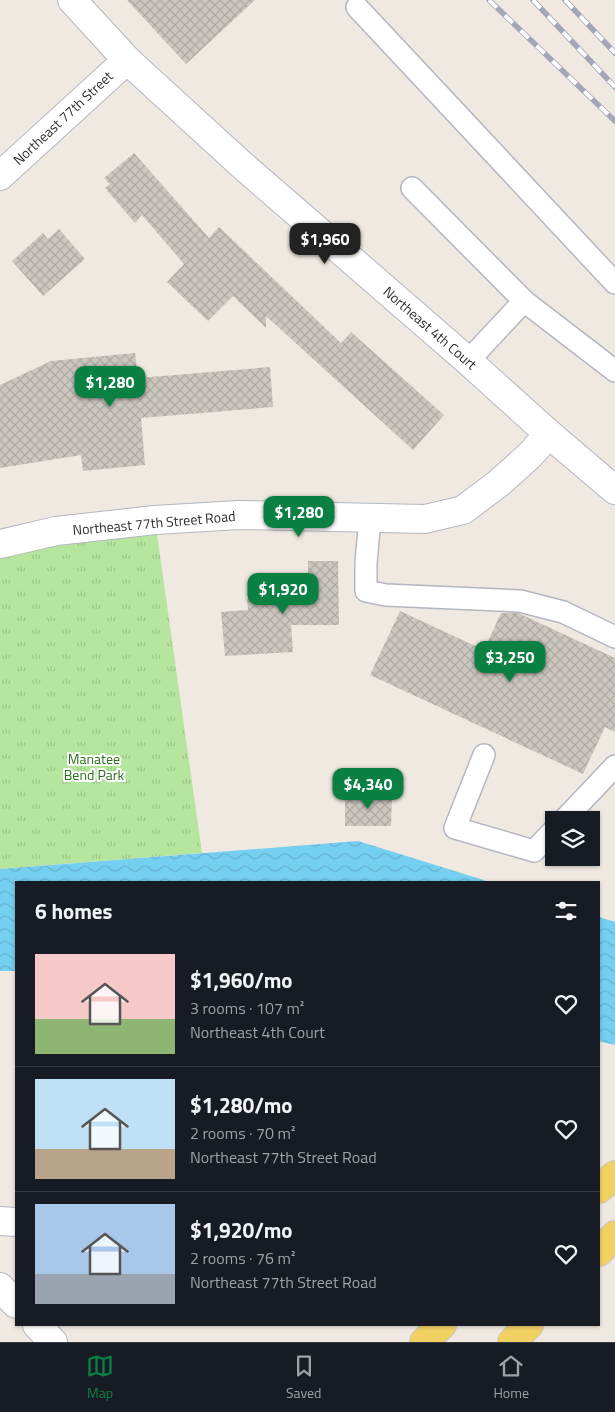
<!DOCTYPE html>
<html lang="en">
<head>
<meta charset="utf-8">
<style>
  body { margin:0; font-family:"Titillium Web",sans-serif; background:#20242c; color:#f1f3f6; height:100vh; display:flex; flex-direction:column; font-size:19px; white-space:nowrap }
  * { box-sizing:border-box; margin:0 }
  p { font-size:16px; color:#9ea1a6 }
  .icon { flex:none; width:28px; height:28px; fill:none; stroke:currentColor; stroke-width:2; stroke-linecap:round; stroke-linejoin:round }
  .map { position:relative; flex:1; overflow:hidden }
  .side { position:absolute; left:15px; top:881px; width:585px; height:445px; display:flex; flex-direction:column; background:#171b24; border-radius:0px; box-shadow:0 1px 4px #0004 }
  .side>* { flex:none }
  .buttons { position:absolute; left:545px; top:811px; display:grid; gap:10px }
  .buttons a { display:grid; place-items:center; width:55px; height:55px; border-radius:0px; background:#171b24; box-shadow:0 1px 4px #0004; font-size:25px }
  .price { position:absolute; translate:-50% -42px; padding:0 11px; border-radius:10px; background:#0b8043; color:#fff; font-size:16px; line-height:32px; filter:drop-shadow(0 1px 2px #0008) }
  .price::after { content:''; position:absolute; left:50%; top:30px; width:15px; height:11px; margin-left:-8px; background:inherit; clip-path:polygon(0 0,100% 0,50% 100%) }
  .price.current { background:#222; color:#fff }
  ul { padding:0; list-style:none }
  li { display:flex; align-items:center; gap:15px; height:125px; padding:0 20px }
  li+li { border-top:1px solid #363941 }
  li span { display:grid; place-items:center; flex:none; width:140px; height:100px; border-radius:0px; color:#555 }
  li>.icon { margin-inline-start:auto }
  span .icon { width:60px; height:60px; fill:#fffc; stroke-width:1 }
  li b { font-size:21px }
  h2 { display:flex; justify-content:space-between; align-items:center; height:60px; padding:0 20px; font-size:21px }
  .menu { display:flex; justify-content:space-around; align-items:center; height:70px; border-top:1px solid #363941; background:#171b24; font-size:14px; color:#9ea1a6 }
  .menu a { display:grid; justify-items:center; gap:2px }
  .menu .current { color:#0b8043 }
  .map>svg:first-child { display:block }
  .grass { fill:url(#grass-tufts) }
  .water { fill:url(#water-waves) }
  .building { fill:url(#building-cross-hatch) }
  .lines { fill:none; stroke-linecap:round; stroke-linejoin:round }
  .lane-casing { stroke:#b4b7c1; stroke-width:24 }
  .street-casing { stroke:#b4b7c1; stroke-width:30 }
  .secondary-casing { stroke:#b4b7c1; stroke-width:30 }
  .primary-casing { stroke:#c9c9c9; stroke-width:30 }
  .lane { stroke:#fff; stroke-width:21 }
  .street { stroke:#fff; stroke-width:28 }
  .secondary { stroke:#fff; stroke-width:28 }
  .primary { stroke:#f2d163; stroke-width:28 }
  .rail-casing { stroke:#a3a6b8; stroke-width:5.5 }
  .rail { stroke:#fff; stroke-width:4; stroke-dasharray:11; stroke-linecap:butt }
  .labels { text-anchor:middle; stroke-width:4; stroke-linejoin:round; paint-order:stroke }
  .street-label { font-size:14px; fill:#2e2e2e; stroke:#fff }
  .park-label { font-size:14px; fill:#2c6e1b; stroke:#fff }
</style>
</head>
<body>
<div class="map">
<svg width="615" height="1342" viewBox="0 0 615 1342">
  <defs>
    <pattern id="grass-tufts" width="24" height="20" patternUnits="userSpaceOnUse" patternTransform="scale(1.25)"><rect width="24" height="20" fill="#b6e59e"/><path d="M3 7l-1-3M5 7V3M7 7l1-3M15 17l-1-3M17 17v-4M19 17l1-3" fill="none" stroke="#9dc588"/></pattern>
    <pattern id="water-waves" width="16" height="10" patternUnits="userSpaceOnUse" patternTransform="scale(1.25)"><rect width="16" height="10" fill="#75cff0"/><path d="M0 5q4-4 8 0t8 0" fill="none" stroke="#66b2ce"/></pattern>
    <pattern id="building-cross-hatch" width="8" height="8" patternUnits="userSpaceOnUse" patternTransform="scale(1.25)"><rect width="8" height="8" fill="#cbc7bf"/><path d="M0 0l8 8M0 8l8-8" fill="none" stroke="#afaba4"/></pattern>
  </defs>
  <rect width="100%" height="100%" fill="#efe9e1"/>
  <!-- grass -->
  <polygon class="grass" points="155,520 202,853 0,869 0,544"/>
  <!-- water -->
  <g class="water">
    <polygon points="358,841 490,882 16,882 16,971 0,971 0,869"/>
    <polygon points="599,917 615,922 615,1045 599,1041"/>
  </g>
  <!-- building -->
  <g class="building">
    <polygon points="127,0 255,0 186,64"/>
    <polygon points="134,153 209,238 219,227 341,343 351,332 444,415 413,450 266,316 266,328 233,296 208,321 167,282 184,264 142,215 135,223 105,188 110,184 104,178"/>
    <polygon points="59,229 85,259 43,296 12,261 43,233 48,239"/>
    <polygon points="135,353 138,378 270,367 273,407 141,418 145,465 83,471 81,455 0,468 0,385 51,361"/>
    <polygon points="308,561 338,561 339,625 291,625 293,652 225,656 221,612 248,610 247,599 308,594"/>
    <polygon points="400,611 484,650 501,613 518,613 615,658 615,732 605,727 583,774 370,675"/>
    <polygon points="345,795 392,795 391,826 345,826"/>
  </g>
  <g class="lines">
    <!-- lane casing -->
    <g class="lane-casing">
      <g id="lane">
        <polyline points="357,7 615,283"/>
        <polyline points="412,188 524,301"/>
        <polyline points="468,361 524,301 615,371"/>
        <polyline points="370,518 366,563 366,591 386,595 520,601 563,612 615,637"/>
        <polyline points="484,755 455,828 534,851 554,830"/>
        <polyline points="564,820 615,766"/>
      </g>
    </g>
    <!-- street casing -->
    <g class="street-casing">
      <g id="street">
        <polyline points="0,176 127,60"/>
        <polyline points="0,544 56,531 155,520 239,515 425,519 463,510 499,483 530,455 549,434"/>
        <polyline points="0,1221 16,1222"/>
        <polyline points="0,1287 16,1304"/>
        <polyline points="37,1325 53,1342"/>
      </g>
    </g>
    <!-- secondary casing -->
    <g class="secondary-casing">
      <polyline id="secondary" points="72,0 127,60 242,165 468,361 549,434 615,490"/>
    </g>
    <!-- primary casing -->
    <g class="primary-casing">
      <g id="primary">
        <polyline points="599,1189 615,1175"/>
        <polyline points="599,1252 615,1235"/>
        <polyline points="424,1342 442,1325"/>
        <polyline points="512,1342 529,1325"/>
      </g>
    </g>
    <!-- lane -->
    <use href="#lane" class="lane"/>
    <!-- street -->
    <use href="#street" class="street"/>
    <!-- secondary -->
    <use href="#secondary" class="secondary"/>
    <!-- primary -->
    <use href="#primary" class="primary"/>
    <!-- rail casing -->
    <g class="rail-casing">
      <g id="rail">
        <polyline points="489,0 615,121"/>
        <polyline points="533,0 615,87"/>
        <polyline points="565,0 615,53"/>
      </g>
    </g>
    <!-- rail -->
    <use href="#rail" class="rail"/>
  </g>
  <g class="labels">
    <!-- street labels -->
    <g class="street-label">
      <text transform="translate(63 118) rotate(-43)" y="5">Northeast 77th Street</text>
      <text transform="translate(430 328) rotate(41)" y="5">Northeast 4th Court</text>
      <text transform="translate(154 523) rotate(-5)" y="5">Northeast 77th Street Road</text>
    </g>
    <!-- park labels -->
    <g class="park-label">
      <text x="94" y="764">Manatee<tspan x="94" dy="16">Bend Park</tspan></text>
    </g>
  </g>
</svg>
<div class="buttons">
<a><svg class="icon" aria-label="layers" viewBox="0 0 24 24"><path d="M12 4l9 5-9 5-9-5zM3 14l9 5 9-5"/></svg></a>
</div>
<b class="price current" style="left:325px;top:265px">$1,960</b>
<b class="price" style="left:110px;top:408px">$1,280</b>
<b class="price" style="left:299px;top:538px">$1,280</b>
<b class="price" style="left:283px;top:615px">$1,920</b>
<b class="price" style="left:510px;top:683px">$3,250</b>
<b class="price" style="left:368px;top:810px">$4,340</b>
<section class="side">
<h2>6 homes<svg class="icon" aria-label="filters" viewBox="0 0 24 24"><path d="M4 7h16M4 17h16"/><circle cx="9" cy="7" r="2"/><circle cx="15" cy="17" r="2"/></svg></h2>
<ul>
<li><span style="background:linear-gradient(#f6c9c9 65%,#8fb573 0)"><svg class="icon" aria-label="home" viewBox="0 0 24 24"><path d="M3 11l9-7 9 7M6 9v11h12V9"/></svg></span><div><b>$1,960/mo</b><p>3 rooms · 107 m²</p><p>Northeast 4th Court</p></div><svg class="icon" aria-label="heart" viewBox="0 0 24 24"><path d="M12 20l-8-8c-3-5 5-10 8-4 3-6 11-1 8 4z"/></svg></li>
<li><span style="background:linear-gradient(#bfe0f5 70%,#b9a48a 0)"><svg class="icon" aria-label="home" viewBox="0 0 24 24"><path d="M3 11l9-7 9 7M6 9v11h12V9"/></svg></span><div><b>$1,280/mo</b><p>2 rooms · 70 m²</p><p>Northeast 77th Street Road</p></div><svg class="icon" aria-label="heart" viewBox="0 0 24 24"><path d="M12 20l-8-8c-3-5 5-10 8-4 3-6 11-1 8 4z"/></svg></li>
<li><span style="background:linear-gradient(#a9c7e8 70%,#9aa5b1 0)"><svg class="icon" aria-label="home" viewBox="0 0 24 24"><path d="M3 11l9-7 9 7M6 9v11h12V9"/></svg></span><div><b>$1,920/mo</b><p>2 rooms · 76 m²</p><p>Northeast 77th Street Road</p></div><svg class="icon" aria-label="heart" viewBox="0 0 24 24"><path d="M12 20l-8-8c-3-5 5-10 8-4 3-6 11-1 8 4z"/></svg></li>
</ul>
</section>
</div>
<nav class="menu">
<a class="current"><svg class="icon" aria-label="map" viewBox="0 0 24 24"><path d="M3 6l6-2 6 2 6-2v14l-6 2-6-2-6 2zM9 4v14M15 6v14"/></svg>Map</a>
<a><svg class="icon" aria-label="saved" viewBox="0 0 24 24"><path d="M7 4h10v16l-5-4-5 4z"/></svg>Saved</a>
<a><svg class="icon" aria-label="home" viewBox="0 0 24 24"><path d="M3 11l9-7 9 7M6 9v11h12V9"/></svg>Home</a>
</nav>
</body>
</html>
